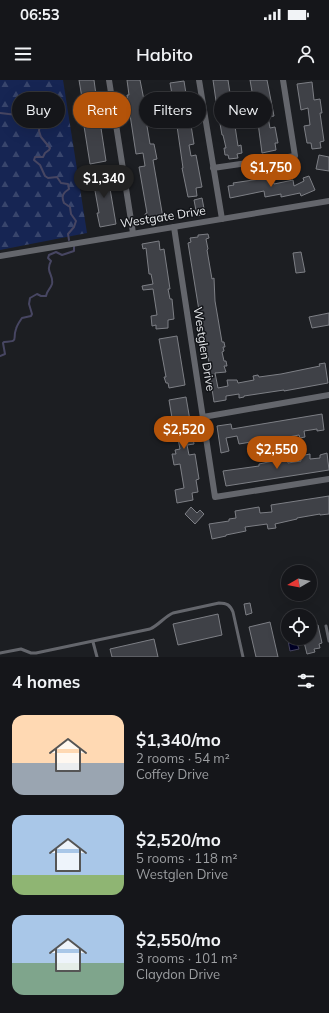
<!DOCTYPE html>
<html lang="en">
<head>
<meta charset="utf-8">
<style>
  body { margin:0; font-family:Mulish,sans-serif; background:#222327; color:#f1f3f6; height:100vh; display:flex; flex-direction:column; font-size:15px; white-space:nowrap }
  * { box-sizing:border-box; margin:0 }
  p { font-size:13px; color:#9d9fa2 }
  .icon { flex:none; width:22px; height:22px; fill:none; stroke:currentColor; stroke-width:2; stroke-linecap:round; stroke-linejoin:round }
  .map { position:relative; height:577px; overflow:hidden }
  .sheet { display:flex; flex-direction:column; background:#15161a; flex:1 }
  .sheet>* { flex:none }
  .banner { position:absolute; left:12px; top:12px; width:305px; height:36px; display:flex; gap:8px }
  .needle { width:26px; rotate:260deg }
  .tools { position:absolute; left:281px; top:485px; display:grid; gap:8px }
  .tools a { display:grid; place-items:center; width:36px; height:36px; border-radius:50%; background:#15161a; box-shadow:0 4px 16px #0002,0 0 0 1px #343539; font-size:20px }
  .price { position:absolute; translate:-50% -34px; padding:0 9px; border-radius:14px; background:#b45309; color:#fff; font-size:13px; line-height:26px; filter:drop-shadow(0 1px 2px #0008) }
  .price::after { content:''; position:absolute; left:50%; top:24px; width:12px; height:9px; margin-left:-6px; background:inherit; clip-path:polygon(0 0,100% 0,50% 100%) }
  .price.active { background:#222; color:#fff }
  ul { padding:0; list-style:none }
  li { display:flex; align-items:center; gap:12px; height:100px; padding:0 12px }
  li span { display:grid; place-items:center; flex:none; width:112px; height:80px; border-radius:12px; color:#555 }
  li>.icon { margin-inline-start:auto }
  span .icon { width:48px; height:48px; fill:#fffc; stroke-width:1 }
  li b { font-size:17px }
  h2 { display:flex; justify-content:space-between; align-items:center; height:48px; padding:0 12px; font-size:17px }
  .tag { padding:0 14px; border-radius:18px; background:#15161a; box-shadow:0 4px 16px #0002,0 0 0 1px #343539; font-size:14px; line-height:36px }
  .tag.active { background:#b45309; color:#fff }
  .status { display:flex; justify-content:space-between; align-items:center; height:28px; padding:0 20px; background:#15161a; direction:ltr }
  .status svg { height:11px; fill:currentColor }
  header { display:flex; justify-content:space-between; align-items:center; height:52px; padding:0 12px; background:#15161a; font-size:18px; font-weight:600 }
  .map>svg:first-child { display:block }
  .forest { fill:url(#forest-firs) }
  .water { fill:url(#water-ripples); stroke:#474662 }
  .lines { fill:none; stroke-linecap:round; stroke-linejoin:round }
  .stream { stroke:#474662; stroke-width:2 }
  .building { fill:#3f4147; stroke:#7d7f85 }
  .service { stroke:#64666c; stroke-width:3 }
  .minor { stroke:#64666c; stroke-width:6 }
  .labels { text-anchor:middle; stroke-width:3; stroke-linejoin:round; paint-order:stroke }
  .street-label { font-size:12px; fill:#e9ebee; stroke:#131519 }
</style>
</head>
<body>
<div class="status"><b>06:53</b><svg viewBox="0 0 49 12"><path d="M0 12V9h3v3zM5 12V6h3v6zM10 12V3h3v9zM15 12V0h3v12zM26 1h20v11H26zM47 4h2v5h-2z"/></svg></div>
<header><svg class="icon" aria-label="menu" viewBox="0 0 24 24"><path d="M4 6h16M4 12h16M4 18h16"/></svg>Habito<svg class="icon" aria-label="person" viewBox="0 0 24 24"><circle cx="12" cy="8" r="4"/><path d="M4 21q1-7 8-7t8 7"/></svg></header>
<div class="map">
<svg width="329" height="577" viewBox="0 0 329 577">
  <defs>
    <pattern id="forest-firs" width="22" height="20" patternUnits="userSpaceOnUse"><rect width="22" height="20" fill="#162553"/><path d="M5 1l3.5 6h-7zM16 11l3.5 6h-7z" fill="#38456c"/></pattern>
    <pattern id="water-ripples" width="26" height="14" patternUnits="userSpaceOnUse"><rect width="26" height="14" fill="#010026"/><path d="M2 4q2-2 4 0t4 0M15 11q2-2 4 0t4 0" fill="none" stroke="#262546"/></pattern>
  </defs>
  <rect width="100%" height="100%" fill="#1c1e22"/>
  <!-- forest -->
  <polygon class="forest" points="0,0 63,0 87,153 0,170"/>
  <!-- water -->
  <polygon class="water" points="287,555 288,558 295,558 299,569 290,571"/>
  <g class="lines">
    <!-- stream -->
    <g class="stream">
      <path d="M0,33L17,35L40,43L39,51L41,57L50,68L49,70L45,73L43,77H35L34,80L40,85L45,96L48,98L57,97L61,103L68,104L69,109C63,113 61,116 64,123L70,127L71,134L76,141L74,147L68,154L69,160"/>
      <path d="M0,276L5,274L3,263L4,262C20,261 12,260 16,249C17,245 20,241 22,238L31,236L32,234L29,224L30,218L37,214L41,216H46C47,210 50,210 52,204C54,195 45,192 51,181L48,178L49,175L56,172L62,175L74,171V166"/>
    </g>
  </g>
  <!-- building -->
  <g class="building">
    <polygon points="79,0 94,0 96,15 94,15 95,21 91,22 93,36 99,35 106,81 90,84 84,46 82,46 79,31 84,30"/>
    <polygon points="127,0 140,0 148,40 146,40 150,64 154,64 157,79 153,80 163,138 147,141 145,134 147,133 139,87 145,86 143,73 136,74 127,15 129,15"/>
    <polygon points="213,0 228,0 238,66 241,65 242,73 237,74 238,78 229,79 228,75 225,75 224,68 226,68 223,55 222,55 219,38 222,37 221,30 219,20 216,21"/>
    <polygon points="250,0 267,0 274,36 268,37 270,48 275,47 278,63 275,63 276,70 262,73 258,43 260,42 257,22 254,23"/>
    <polygon points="184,1 194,64 189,65 191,76 196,75 202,107 196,108 197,116 188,117 182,88 183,88 177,46 172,47 171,38 176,37 170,3"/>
    <polygon points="312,2 314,20 320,19 322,33 320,33 324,61 320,62 321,68 312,69 311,63 307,63 304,46 310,45 308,28 301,30 297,4"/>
    <polygon points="319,75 329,77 329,91 316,89"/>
    <polygon points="107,91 116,144 100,147 97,133 99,133 92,94"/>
    <polygon points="309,96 315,110 301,116 300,113 281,117 281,114 265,117 264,111 230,118 228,106 234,105 233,103 273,97 274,104 293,100 294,106 304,101 303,98"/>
    <polygon points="202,118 205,134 197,136 194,120"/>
    <polygon points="208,154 209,158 206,159 208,169 207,170 212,199 214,198 215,221 222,262 224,262 225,267 223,267 224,271 222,272 224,281 226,281 227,286 224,286 226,292 215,293 218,308 228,306 227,300 237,300 238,303 254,300 253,296 258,295 259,297 281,294 320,286 319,284 325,283 328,303 284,311 284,310 244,316 244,317 239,318 239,314 226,316 226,320 214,322 208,282 209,282 202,249 188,163 191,162 190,158 198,157 198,155"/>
    <polygon points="159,161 160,170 164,169 170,209 168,209 170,219 172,219 174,239 168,240 168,248 156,249 156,245 152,246 151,236 157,235 153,209 143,210 142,206 153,204 151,194 149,194 146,168 143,169 142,164"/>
    <polygon points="301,172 305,192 296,193 293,173"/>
    <polygon points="329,233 329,245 312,248 309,237"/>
    <polygon points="177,256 185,305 169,308 168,303 166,303 164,297 166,297 159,259"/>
    <polygon points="186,317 194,364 187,365 189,375 195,374 199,399 196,400 198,412 192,413 193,420 177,423 175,410 184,408 180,384 174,385 172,374 176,374 175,370 180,369 176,349 174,350 169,320"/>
    <polygon points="322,334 324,350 317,351 317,349 304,351 305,357 300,358 299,355 257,363 257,361 239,364 237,356 226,358 229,371 221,373 217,346 231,344 232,349"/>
    <polygon points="327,373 329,390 226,406 223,391 259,386 259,384 287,378 288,383 301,381 300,376 310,374 310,379 320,378 320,375"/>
    <polygon points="329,416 329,434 320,435 320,434 297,438 297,439 275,444 276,448 268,449 267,444 245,447 246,451 226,455 226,456 212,459 209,444 229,441 229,439 236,438 235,431 259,427 260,433 272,432 271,425"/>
    <polygon points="191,427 197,433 200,430 204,434 195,444 185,434"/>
    <polygon points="250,523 252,533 246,535 244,524"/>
    <polygon points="218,534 222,555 178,565 173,544"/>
    <polygon points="270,542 278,577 256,577 249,547"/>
    <polygon points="315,543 316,545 318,545 322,563 319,564 320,568 314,569 315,572 307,574 303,558 310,558 310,544"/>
    <polygon points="154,559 158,577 112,577 110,569"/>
  </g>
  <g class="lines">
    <!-- service -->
    <g class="service">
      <polyline points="326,546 329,561"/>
      <polyline points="93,562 97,577"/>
      <path d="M0,573L21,569L31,573H36L150,549C159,545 164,537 173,533L219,523C227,523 230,525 233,532L243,577"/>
    </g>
    <!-- minor -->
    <g class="minor">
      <polyline points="109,0 133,153"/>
      <polyline points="199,0 222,139"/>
      <polyline points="213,88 295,76 283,0"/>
      <polyline points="174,147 215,417 329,399"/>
      <polyline points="0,176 329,121"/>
      <polyline points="203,337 329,315"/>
    </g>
  </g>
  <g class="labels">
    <!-- street labels -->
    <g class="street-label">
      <text transform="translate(163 137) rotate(-9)" y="4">Westgate Drive</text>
      <text transform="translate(204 269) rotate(81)" y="4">Westglen Drive</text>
    </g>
  </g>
</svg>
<div class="tools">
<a><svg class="needle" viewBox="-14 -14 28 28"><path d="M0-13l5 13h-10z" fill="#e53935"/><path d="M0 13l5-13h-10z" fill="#9d9fa2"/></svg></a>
<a><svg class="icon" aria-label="locate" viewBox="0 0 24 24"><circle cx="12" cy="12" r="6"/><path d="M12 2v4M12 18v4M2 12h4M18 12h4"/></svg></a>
</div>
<b class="price" style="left:271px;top:108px">$1,750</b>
<b class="price active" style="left:104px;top:119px">$1,340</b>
<b class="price" style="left:184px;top:370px">$2,520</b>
<b class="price" style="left:277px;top:390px">$2,550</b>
<div class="banner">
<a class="tag">Buy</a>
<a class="tag active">Rent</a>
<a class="tag">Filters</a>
<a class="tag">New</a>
</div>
</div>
<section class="sheet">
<h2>4 homes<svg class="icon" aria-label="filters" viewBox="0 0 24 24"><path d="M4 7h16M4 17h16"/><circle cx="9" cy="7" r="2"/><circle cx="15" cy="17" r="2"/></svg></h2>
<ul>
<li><span style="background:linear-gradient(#ffd9b3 60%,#9aa5b1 0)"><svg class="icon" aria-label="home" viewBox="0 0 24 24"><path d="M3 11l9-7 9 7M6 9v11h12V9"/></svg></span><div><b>$1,340/mo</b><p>2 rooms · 54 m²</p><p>Coffey Drive</p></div></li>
<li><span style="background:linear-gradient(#a9c7e8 75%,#8fb573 0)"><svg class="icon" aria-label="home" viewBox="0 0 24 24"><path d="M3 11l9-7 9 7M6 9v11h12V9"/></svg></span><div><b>$2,520/mo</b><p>5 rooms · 118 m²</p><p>Westglen Drive</p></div></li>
<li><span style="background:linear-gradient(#a9c7e8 60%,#7fa58c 0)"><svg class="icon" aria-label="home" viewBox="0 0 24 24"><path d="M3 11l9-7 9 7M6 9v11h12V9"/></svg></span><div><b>$2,550/mo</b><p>3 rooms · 101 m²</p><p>Claydon Drive</p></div></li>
</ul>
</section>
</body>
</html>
